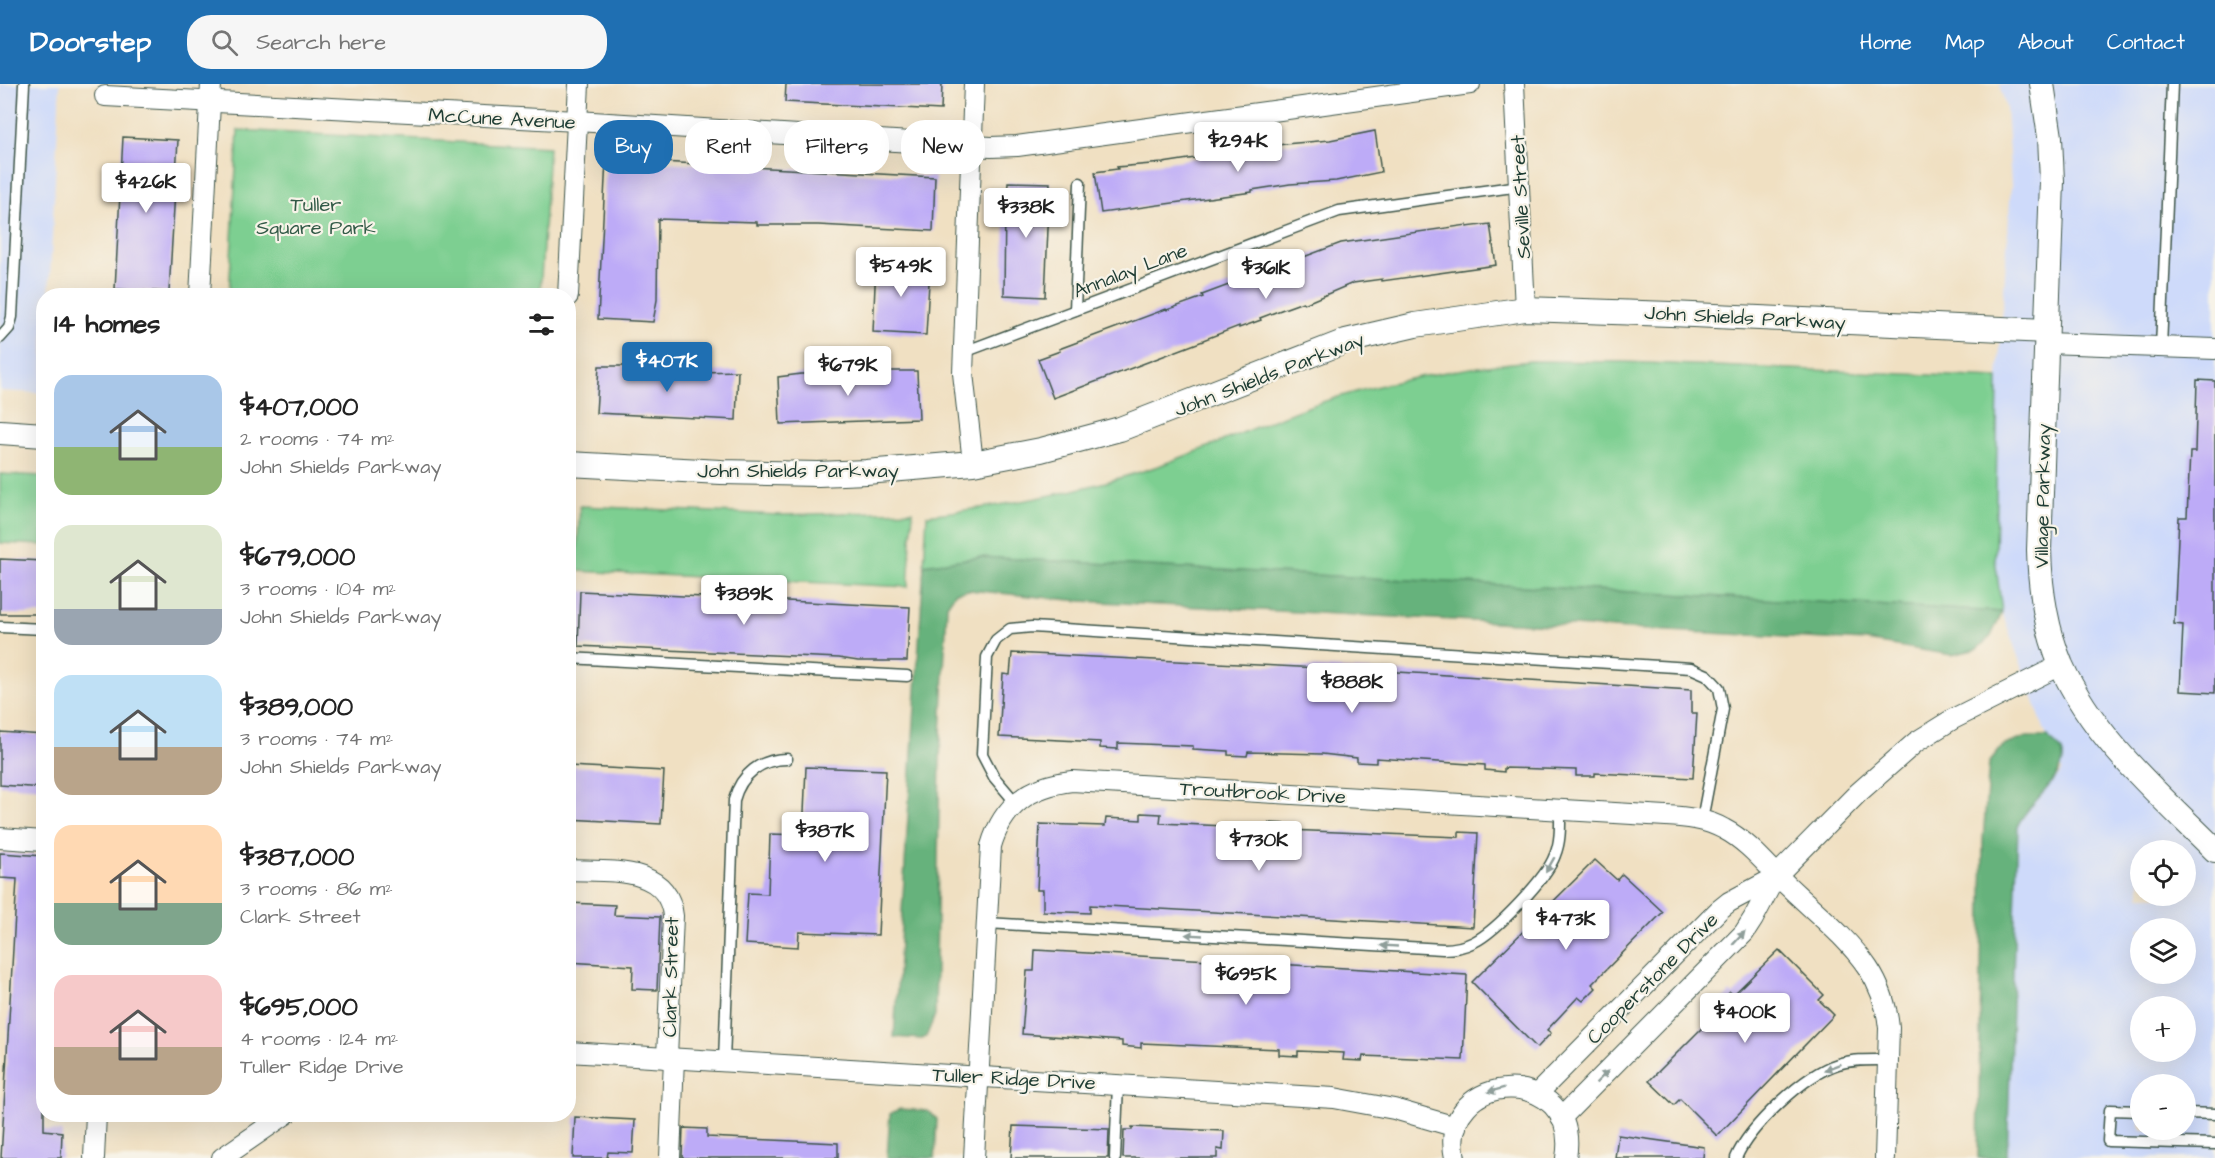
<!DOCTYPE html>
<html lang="en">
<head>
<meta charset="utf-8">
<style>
  body { margin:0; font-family:"Architects Daughter",sans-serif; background:#f6f6f6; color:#222; height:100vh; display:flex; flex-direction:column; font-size:22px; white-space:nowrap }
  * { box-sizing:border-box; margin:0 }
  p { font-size:20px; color:#767676 }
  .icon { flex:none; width:33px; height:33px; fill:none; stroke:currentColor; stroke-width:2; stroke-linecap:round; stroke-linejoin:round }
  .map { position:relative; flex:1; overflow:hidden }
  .side { position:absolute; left:36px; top:204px; width:540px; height:834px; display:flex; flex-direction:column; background:#fff; border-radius:24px; box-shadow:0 6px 24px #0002 }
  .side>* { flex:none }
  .guide { position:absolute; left:594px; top:36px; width:570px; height:54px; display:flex; gap:12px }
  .fabs { position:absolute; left:2130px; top:756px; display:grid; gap:12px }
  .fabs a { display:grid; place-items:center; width:66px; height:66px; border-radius:50%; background:#fff; box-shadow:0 6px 24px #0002; font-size:30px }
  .price { position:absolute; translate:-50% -51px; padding:0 14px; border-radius:6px; background:#fff; color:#222; font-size:20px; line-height:39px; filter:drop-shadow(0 2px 3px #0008) }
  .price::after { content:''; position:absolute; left:50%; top:36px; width:18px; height:14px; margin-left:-9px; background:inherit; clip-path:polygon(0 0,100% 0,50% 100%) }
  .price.active { background:#1f6fb2; color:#fff }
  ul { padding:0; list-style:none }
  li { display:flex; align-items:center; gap:18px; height:150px; padding:0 18px }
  li span { display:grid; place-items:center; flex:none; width:168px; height:120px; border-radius:18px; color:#555 }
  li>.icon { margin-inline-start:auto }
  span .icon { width:72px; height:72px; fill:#fffc; stroke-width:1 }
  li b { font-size:26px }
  h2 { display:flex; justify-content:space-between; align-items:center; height:72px; padding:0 18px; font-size:26px }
  .tag { padding:0 21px; border-radius:24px; background:#fff; box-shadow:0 6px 24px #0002; font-size:21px; line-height:54px }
  .tag.active { background:#1f6fb2; color:#fff }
  header { display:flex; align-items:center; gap:36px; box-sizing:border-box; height:84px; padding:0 30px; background:#1f6fb2; color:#fff }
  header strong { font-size:28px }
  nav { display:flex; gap:33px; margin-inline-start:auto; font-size:21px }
  .search { width:420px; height:54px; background:#f6f6f6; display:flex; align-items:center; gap:15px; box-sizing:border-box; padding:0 21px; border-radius:24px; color:#767676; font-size:22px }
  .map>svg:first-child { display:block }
  .built { fill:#cedafa; fill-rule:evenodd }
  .green { fill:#7dcf91; stroke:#4e8662; stroke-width:1.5 }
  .forest { fill:#66b27b; stroke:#427858; stroke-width:1.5 }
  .building { fill:#bdabf7 }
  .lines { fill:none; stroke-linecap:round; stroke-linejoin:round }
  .service-casing { stroke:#3e5549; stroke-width:13 }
  .minor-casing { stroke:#3e5549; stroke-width:22 }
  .tertiary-casing { stroke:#3e5549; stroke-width:26 }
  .service { stroke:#fff; stroke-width:10 }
  .minor { stroke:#fff; stroke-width:20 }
  .tertiary { stroke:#fff; stroke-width:24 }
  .oneway { fill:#8f9e9a }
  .labels { text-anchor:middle; stroke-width:4.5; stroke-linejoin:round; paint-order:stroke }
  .street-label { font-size:20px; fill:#1f3d34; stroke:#f7f3e8 }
  .park-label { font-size:20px; fill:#325a47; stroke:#f7f3e8 }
</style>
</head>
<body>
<header>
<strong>Doorstep</strong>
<div class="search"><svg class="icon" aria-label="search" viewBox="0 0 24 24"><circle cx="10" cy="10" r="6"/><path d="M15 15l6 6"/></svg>Search here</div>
<nav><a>Home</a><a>Map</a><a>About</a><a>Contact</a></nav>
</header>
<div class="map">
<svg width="2215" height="1074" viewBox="0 0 2215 1074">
  <rect width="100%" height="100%" fill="#f7f3e8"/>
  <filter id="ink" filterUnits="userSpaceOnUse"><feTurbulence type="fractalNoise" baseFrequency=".0167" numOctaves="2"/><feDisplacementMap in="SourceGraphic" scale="12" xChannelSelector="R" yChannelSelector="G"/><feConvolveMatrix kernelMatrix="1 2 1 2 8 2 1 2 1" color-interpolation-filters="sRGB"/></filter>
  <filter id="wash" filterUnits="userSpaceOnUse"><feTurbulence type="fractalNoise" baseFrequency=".008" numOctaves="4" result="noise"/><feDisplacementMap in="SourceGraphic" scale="24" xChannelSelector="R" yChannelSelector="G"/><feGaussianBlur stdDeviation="1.35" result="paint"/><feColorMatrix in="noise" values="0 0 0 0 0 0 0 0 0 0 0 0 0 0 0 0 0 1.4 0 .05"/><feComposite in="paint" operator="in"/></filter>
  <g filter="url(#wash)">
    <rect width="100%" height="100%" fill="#f0e0c2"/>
    <!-- built -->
    <g class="built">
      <polygon points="0,0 60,0 49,211 44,212 43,309 0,307"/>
      <path d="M1999,0H2215V1074H2007L2018,741L2022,731L2062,688L2061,666L2047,653L2002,528L1995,474L1998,294L2011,101L2006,24ZM2140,766H2186V812H2140ZM2140,844H2186V890H2140ZM2140,922H2186V968H2140ZM2140,1000H2186V1046H2140Z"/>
    </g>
    <!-- green -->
    <g class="green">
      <polygon points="238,46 549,63 540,211 229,211"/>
      <path d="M1531,277L1624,278L1998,294L1995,474L2002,528L980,473L924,481L927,431C999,423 1070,410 1140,388C1199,370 1255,341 1313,321C1384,297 1456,284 1531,277Z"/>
      <polygon points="0,390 43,392 43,461 0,459"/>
      <polygon points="580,422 781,431 913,427 908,503 576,487"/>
    </g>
    <!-- forest -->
    <g class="forest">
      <polygon points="980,473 2002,528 1991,552 1977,565 1952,571 1866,557 1081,517 969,506 956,508 947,521 940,675 935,931 926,953 922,955 894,953 924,481"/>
      <path d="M2027,653H2047C2051,657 2058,662 2061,666C2074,688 2026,720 2018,741L2007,1074H1978L1983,756L1989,679L2003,662Z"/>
      <polygon points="899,1025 928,1027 937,1035 935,1074 887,1074 890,1030"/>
    </g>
    <g id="blocks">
      <!-- building -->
      <g class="building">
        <polygon points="786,0 942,0 941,26 785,18"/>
        <polygon points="1375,47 1381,88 1336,97 1290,100 1252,106 1252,108 1101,129 1095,88 1118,85 1117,83 1163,79 1285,60 1330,56"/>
        <polygon points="123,53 178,56 169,208 115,205"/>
        <polygon points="606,75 935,93 933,147 818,141 757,141 757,138 658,135 657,216 653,238 598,235"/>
        <polygon points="1008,98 1050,99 1045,213 1004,211 1005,120 1007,120"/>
        <polygon points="1490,140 1496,181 1382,197 1382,195 1353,199 1304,220 1303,218 1281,226 1260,234 1261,236 1239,244 1239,242 1203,256 1203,257 1053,314 1038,275 1060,267 1059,265 1166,225 1167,226 1203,213 1202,211 1341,159 1467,141 1467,143"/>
        <polygon points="876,178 930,181 926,251 873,248"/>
        <polygon points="599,282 631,282 701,288 738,287 736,336 596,329"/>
        <polygon points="888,287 917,287 919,335 780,340 778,293 801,290 870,290"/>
        <polygon points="2197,296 2215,297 2215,609 2180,607 2183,541 2174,540 2179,433 2187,433 2190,368 2195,368"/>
        <polygon points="0,475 44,477 44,530 0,530"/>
        <polygon points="580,507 910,523 907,577 858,577 839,574 578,562"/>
        <polygon points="1012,569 1381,587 1691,606 1691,629 1697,629 1693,694 1595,689 1595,692 1576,692 1576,686 1504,684 1504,688 1485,686 1485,681 1376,674 1376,679 1357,678 1357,674 1322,670 1248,668 1247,672 1228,671 1228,667 1193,665 1193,662 1118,659 1118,665 1100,664 1100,658 999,653 1003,590 1010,591"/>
        <polygon points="0,648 44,651 44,704 0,701"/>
        <polygon points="568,682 664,687 661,740 568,735"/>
        <polygon points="806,683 886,686 878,851 799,848 798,863 745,860 748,809 768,810 770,750 803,751"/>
        <polygon points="1141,729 1161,730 1160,739 1225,742 1225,744 1269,745 1269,739 1288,740 1288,746 1459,753 1459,748 1478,749 1473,843 1090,821 1090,829 1043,827 1043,806 1037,806 1040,740 1105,742 1106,734 1141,736"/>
        <polygon points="0,769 44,772 44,1046 62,1048 61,1074 1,1074 17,795 0,794"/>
        <polygon points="1595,776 1617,796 1622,790 1663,828 1592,900 1596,904 1583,917 1578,913 1547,946 1551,949 1537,964 1472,898"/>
        <polygon points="568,819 615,821 614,831 660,833 657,906 632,905 633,882 568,878"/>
        <polygon points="1035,866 1467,891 1463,976 1363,972 1362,977 1343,976 1344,969 1298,967 1298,972 1279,971 1279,965 1141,959 1141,964 1122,962 1122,957 1022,950 1027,887 1034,887"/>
        <polygon points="1779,866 1824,911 1819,916 1834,931 1717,1052 1680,1015 1674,1021 1649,997 1720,926 1717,922 1730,908 1733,911"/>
        <polygon points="575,1033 635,1036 633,1069 608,1068 607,1074 573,1074"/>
        <polygon points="1013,1042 1109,1045 1108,1074 1011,1074"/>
        <polygon points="1132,1043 1224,1047 1223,1066 1217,1065 1217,1074 1123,1074 1124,1046 1132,1046"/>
        <polygon points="683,1044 707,1045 707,1053 838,1059 838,1074 682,1074"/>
        <polygon points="1618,1051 1704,1063 1703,1074 1615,1074"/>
      </g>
    </g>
  </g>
  <g filter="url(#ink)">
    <use href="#blocks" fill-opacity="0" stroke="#3e5549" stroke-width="1.5"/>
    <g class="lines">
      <!-- service casing -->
      <g class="service-casing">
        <g id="service">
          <polyline points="1075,226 1080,99"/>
          <polyline points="0,254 9,244 12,233 24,0"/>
          <polyline points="2161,264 2172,0"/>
          <polyline points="964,268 1339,127 1520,102"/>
          <polyline points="0,543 44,545"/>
          <polyline points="568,574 907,592"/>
          <polyline points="1016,719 994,693 982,670 987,573 996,556 1010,545 1032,543 1691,584 1707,591 1719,604 1723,625 1702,736"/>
          <path d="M987,839L1443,865C1454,865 1464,863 1474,858C1496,847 1547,794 1555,771C1561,757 1560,740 1560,725"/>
          <path d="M724,977L734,716C741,690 761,675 787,675"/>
          <polyline points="2140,1027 2110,1026 2108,1057 2215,1060"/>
          <polyline points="2186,1029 2215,1030"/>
          <polyline points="1115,1074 1118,1000"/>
          <path d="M1736,1074C1749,1043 1805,990 1838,980C1854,975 1872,976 1889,976"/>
        </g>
      </g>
      <!-- minor casing -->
      <g class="minor-casing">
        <g id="minor">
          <polyline points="1514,0 1525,225"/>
          <polyline points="105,12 577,37 991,63 1017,62 1470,0"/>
          <polyline points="200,212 211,0"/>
          <polyline points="568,212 579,0"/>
          <polyline points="2046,259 2215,265"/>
          <polyline points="973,379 963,289 974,0"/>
          <polyline points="0,754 44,757"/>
          <path d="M568,786C606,788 668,780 673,832L667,973"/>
          <polyline points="568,968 1334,1014 1394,1025 1456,1043"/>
          <polyline points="1537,1010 1719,826 1729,818 1774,794 1858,709 1916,658 1953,635 2061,581"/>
          <polyline points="1561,1034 1744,849 1753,835 1775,793"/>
          <polyline points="94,1074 96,1030"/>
          <polyline points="222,1074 286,1030"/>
          <polyline points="670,1074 674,974"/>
          <path d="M974,1074L991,762C1003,721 1030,702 1072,697L1666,732C1686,733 1706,735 1724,745C1749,758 1768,783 1788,802C1815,828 1847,853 1868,884C1880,902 1887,923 1889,944L1885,1074"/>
          <path d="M1455,1074C1436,984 1582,979 1566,1074"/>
        </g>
      </g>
      <!-- tertiary casing -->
      <g class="tertiary-casing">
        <g id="tertiary">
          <path d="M2042,0L2050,53L2052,97L2039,466C2040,505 2046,545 2061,581C2094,655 2159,710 2215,766"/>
          <polyline points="0,348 44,351"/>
          <polyline points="568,380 721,388 818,390 866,388 973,379 1041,366 1120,345 1346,257 1415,241 1525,225 1671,230 2046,247"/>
        </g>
      </g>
      <!-- service -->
      <use href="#service" class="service"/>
      <!-- minor -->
      <use href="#minor" class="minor"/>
      <!-- tertiary -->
      <use href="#tertiary" class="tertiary"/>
    </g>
    <!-- one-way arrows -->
    <defs><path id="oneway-solid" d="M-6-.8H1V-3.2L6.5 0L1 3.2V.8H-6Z" transform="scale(1.5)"/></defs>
    <g class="oneway">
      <use href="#oneway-solid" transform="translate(1550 781) rotate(120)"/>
      <use href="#oneway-solid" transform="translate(1194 851) rotate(-177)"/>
      <use href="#oneway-solid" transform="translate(1739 854) rotate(-47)"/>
      <use href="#oneway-solid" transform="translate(1389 862) rotate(-177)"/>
      <use href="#oneway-solid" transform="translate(1832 983) rotate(159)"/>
      <use href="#oneway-solid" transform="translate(1602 993) rotate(-45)"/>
      <use href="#oneway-solid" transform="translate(1496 1006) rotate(165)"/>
    </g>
  </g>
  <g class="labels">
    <!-- street labels -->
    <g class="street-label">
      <text transform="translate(502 34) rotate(3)" y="7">McCune Avenue</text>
      <text transform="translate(1520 113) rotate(-93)" y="7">Seville Street</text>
      <text transform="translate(1130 186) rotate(-21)" y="7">Annalay Lane</text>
      <text transform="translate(1745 233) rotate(3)" y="7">John Shields Parkway</text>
      <text transform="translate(1269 290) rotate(-21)" y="7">John Shields Parkway</text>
      <text x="798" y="393">John Shields Parkway</text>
      <text transform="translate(2042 412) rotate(-89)" y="7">Village Parkway</text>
      <text transform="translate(1263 708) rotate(3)" y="7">Troutbrook Drive</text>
      <text transform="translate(670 893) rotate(-89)" y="7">Clark Street</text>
      <text transform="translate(1652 894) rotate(-45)" y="7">Cooperstone Drive</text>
      <text transform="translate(1014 994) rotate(3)" y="7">Tuller Ridge Drive</text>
    </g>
    <!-- park labels -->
    <g class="park-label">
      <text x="316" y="127">Tuller<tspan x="316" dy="23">Square Park</tspan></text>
    </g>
  </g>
</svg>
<div class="fabs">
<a><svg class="icon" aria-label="locate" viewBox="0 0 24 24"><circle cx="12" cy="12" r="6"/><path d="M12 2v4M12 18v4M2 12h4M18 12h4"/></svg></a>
<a><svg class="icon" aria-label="layers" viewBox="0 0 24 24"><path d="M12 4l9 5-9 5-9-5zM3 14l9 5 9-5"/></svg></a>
<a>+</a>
<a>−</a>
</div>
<b class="price" style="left:1238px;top:89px">$294K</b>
<b class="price" style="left:146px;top:130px">$426K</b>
<b class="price" style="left:1026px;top:155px">$338K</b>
<b class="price" style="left:901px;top:214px">$549K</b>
<b class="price" style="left:1266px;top:216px">$361K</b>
<b class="price active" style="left:667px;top:309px">$407K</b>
<b class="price" style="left:848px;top:313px">$679K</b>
<b class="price" style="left:744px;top:542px">$389K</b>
<b class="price" style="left:1352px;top:630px">$888K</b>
<b class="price" style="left:825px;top:779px">$387K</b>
<b class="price" style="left:1259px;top:788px">$730K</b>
<b class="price" style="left:1566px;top:867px">$473K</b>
<b class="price" style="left:1246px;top:922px">$695K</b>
<b class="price" style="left:1745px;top:960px">$400K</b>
<div class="guide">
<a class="tag active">Buy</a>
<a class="tag">Rent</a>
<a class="tag">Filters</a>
<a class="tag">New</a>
</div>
<section class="side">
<h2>14 homes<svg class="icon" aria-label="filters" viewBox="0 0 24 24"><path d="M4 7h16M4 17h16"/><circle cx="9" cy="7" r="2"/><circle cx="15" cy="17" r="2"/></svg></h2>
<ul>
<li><span style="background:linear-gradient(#a9c7e8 60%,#8fb573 0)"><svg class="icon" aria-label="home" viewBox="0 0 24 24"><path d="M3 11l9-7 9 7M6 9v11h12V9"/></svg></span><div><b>$407,000</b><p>2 rooms · 74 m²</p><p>John Shields Parkway</p></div></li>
<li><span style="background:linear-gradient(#dfe7d0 70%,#9aa5b1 0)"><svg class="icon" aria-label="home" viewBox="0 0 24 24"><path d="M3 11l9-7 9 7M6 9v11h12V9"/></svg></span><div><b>$679,000</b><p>3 rooms · 104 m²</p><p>John Shields Parkway</p></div></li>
<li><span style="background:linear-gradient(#bfe0f5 60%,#b9a48a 0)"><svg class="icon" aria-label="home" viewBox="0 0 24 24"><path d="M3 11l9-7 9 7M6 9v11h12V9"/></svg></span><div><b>$389,000</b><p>3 rooms · 74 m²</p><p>John Shields Parkway</p></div></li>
<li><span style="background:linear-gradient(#ffd9b3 65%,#7fa58c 0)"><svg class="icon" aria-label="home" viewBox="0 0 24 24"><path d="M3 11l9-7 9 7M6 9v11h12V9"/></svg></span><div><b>$387,000</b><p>3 rooms · 86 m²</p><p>Clark Street</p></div></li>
<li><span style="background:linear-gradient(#f6c9c9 60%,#b9a48a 0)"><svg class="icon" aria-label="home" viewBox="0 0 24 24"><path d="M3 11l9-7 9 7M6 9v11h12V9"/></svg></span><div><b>$695,000</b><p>4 rooms · 124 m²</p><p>Tuller Ridge Drive</p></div></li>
</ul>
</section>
</div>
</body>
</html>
